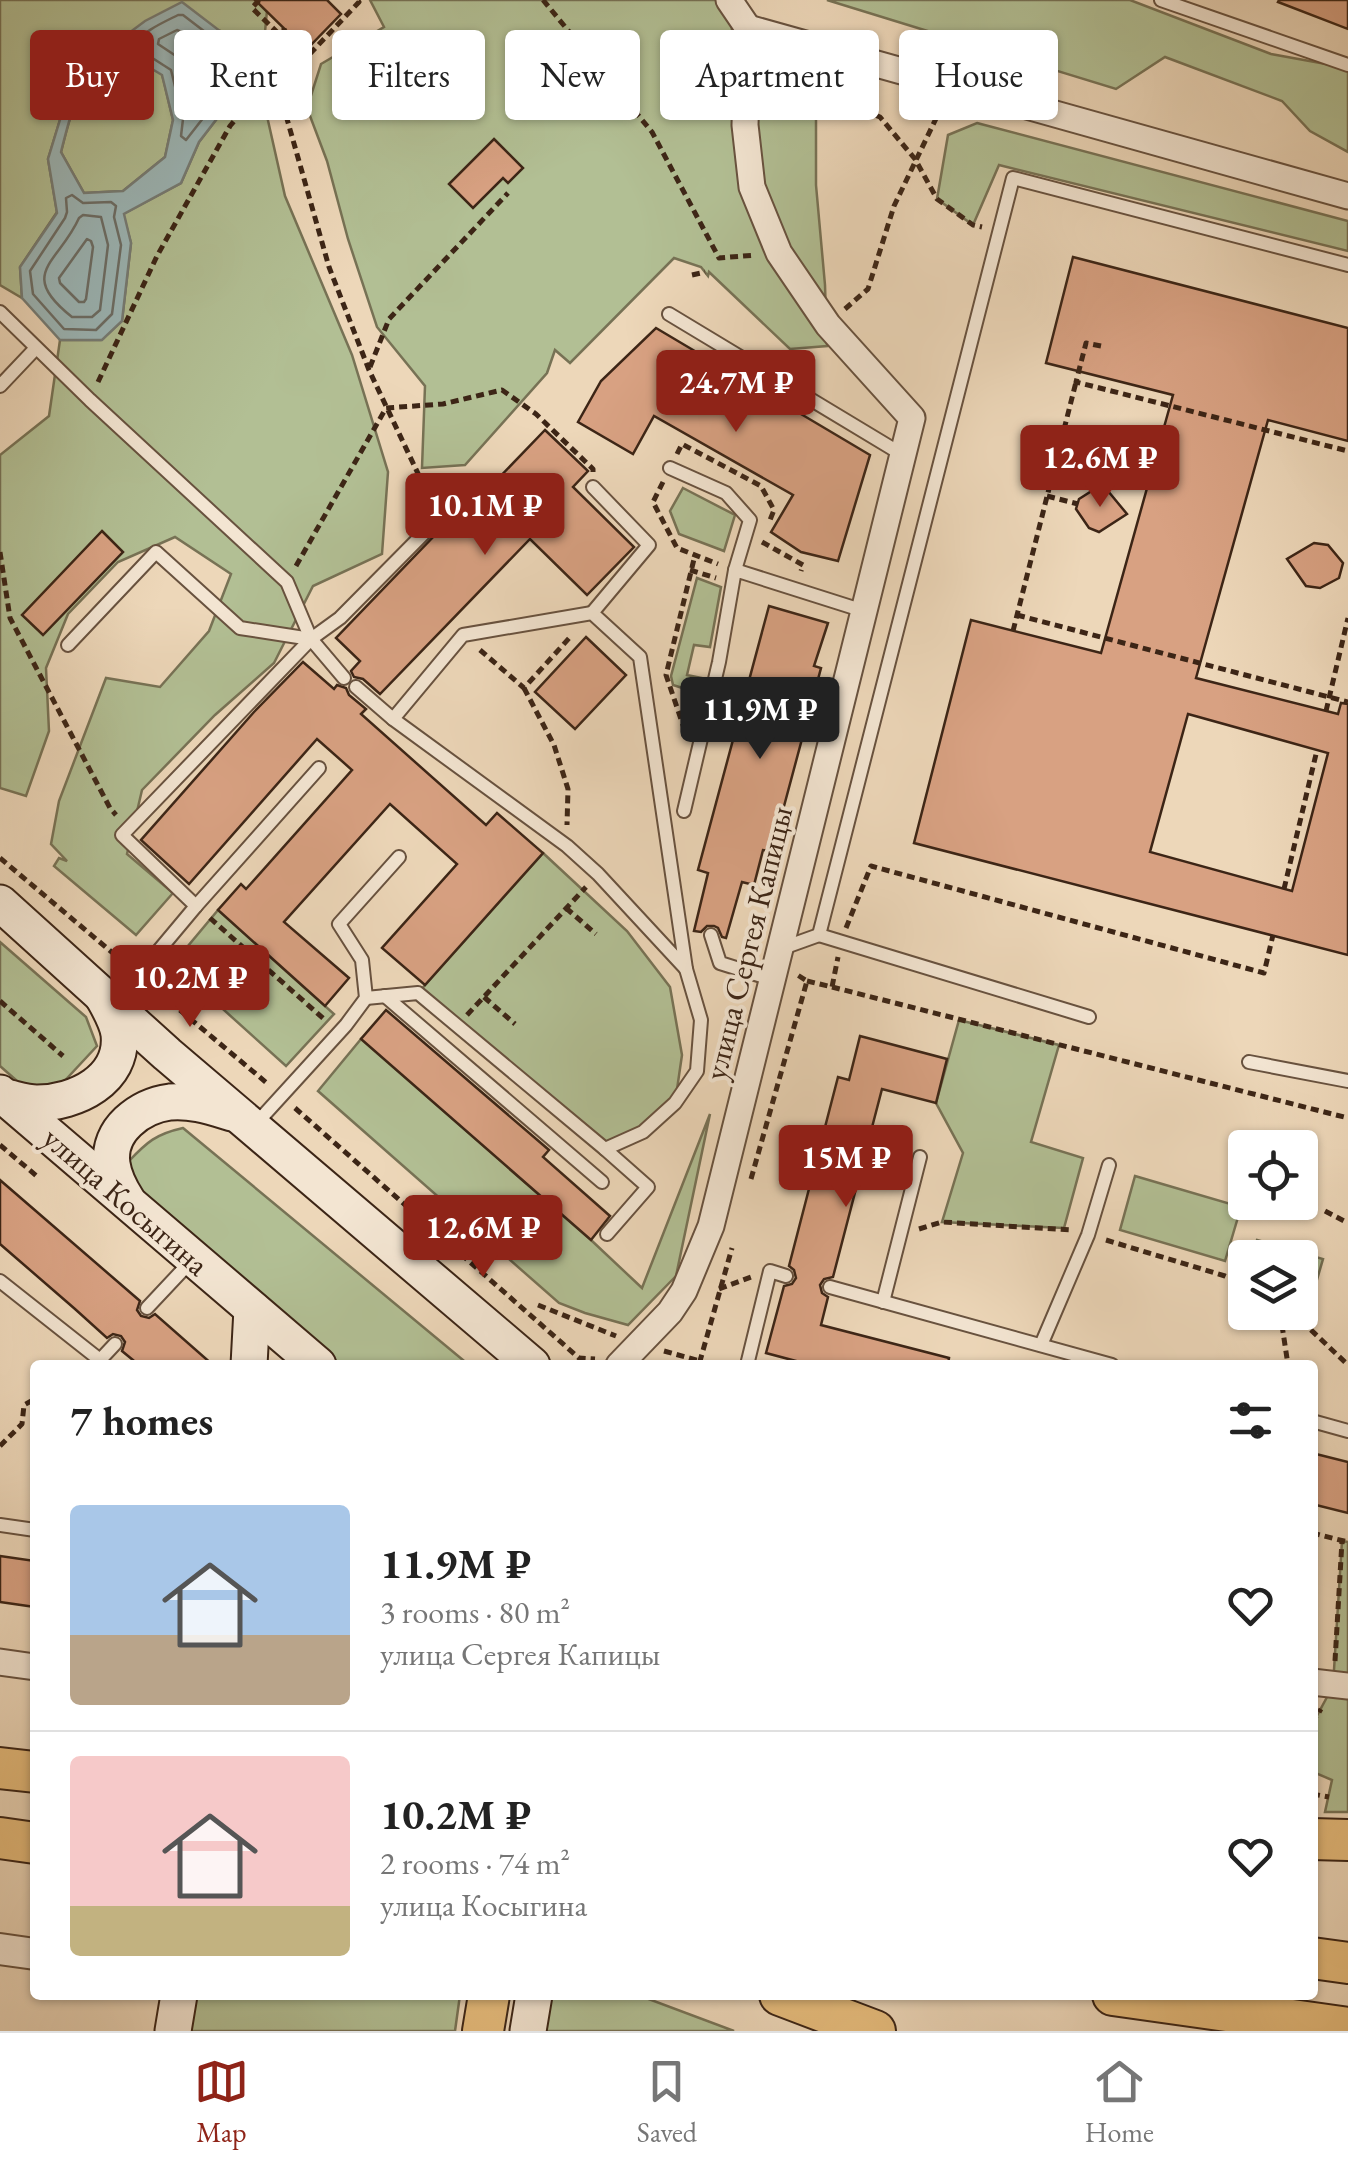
<!DOCTYPE html>
<html lang="en">
<head>
<meta charset="utf-8">
<style>
  body { margin:0; font-family:"EB Garamond",serif; background:#f2f2f2; color:#222; height:100vh; display:flex; flex-direction:column; font-size:38px; white-space:nowrap }
  * { box-sizing:border-box; margin:0 }
  p { font-size:32px; color:#767676 }
  .icon { flex:none; width:55px; height:55px; fill:none; stroke:currentColor; stroke-width:2; stroke-linecap:round; stroke-linejoin:round }
  .map { position:relative; flex:1; overflow:hidden }
  .drawer { position:absolute; left:30px; top:1360px; width:1288px; height:640px; display:flex; flex-direction:column; background:#fff; border-radius:10px; box-shadow:0 2px 8px #0004 }
  .drawer>* { flex:none }
  .hud { position:absolute; left:30px; top:30px; width:1290px; height:90px; display:flex; gap:20px }
  .controls { position:absolute; left:1228px; top:1130px; display:grid; gap:20px }
  .controls a { display:grid; place-items:center; width:90px; height:90px; border-radius:10px; background:#fff; box-shadow:0 2px 8px #0004; font-size:50px }
  .price { position:absolute; translate:-50% -85px; padding:0 22px; border-radius:10px; background:#8f2418; color:#fff; font-size:32px; line-height:65px; filter:drop-shadow(0 2px 5px #0008) }
  .price::after { content:''; position:absolute; left:50%; top:60px; width:30px; height:22px; margin-left:-15px; background:inherit; clip-path:polygon(0 0,100% 0,50% 100%) }
  .price.selected { background:#222; color:#fff }
  ul { padding:0; list-style:none }
  li { display:flex; align-items:center; gap:30px; height:250px; padding:0 40px }
  li+li { border-top:2px solid #e0e0e0 }
  li span { display:grid; place-items:center; flex:none; width:280px; height:200px; border-radius:10px; color:#555 }
  li>.icon { margin-inline-start:auto }
  span .icon { width:120px; height:120px; fill:#fffc; stroke-width:1 }
  li b { font-size:42px }
  h2 { display:flex; justify-content:space-between; align-items:center; height:120px; padding:0 40px; font-size:42px }
  .chip { padding:0 35px; border-radius:10px; background:#fff; box-shadow:0 2px 8px #0004; font-size:35px; line-height:90px }
  .chip.selected { background:#8f2418; color:#fff }
  .tabs { display:flex; justify-content:space-around; align-items:center; height:140px; border-top:2px solid #e0e0e0; background:#fff; font-size:28px; color:#767676 }
  .tabs a { display:grid; justify-items:center; gap:5px }
  .tabs .selected { color:#8f2418 }
  .map>svg:first-child { display:block }
  .green { fill:#b2bf94; stroke:#777255; stroke-width:2.5 }
  .water { fill:#9cb7b8; stroke:#767d77; stroke-width:2.5; fill-rule:evenodd }
  .lines { fill:none; stroke-linecap:round; stroke-linejoin:round }
  .shore { stroke:#6c6e67; stroke-width:2.5 }
  .building { fill:#d8a182; stroke:#3c2516; stroke-width:2.5; fill-rule:evenodd }
  .service-casing { stroke:#68523f; stroke-width:16 }
  .minor-casing { stroke:#68523f; stroke-width:29 }
  .tertiary-casing { stroke:#68523f; stroke-width:34 }
  .secondary-casing { stroke:#3c2516; stroke-width:39 }
  .primary-casing { stroke:#3c2516; stroke-width:44 }
  .path { stroke:#3c2516; stroke-width:5; stroke-dasharray:8 5; stroke-linecap:butt }
  .service { stroke:#f3e5d2; stroke-width:12 }
  .minor { stroke:#f3e5d2; stroke-width:25 }
  .tertiary { stroke:#f3e5d2; stroke-width:30 }
  .secondary { stroke:#f3e5d2; stroke-width:35 }
  .primary { stroke:#e6bc7c; stroke-width:40 }
  .labels { text-anchor:middle; stroke-width:8; stroke-linejoin:round; paint-order:stroke }
  .street-label { font-size:32px; fill:#3c2516; stroke:#f3e5d2 }
</style>
</head>
<body>
<div class="map">
<svg width="1348" height="2031" viewBox="0 0 1348 2031">
  <rect width="100%" height="100%" fill="#edd7b9"/>
  <filter id="stains"><feTurbulence type="fractalNoise" baseFrequency=".002" numOctaves="4"/><feColorMatrix values="0 0 0 0 .2 0 0 0 0 .09 0 0 0 0 .02 0 0 0 .5 -.17"/></filter>
  <radialGradient id="worn" r=".72"><stop offset=".6" stop-color="#630" stop-opacity="0"/><stop offset="1" stop-color="#630" stop-opacity=".3"/></radialGradient>
  <!-- green -->
  <g class="green">
    <polygon points="0,0 268,0 260,85 285,196 352,355 388,472 382,554 313,586 274,663 215,715 142,790 127,854 173,893 136,935 54,866 59,858 67,861 51,844 59,801 106,678 160,687 209,631 231,574 175,537 118,562 68,614 46,668 49,731 26,796 0,788 0,455 49,416 60,340 101,340 122,321 131,243 123,214 181,183 199,142 249,77 220,31 74,74 48,159 57,212 20,267 22,298 0,285"/>
    <polygon points="370,0 745,0 733,14 731,41 816,103 816,185 825,285 827,346 790,349 709,272 708,276 701,267 674,258 570,363 555,350 547,373 465,465 422,468 425,386 377,327 348,239 327,161 307,108 321,64 384,27"/>
    <polygon points="827,0 1130,0 1271,54 1348,68 1348,152 1310,131 1282,101 1165,57 1116,89"/>
    <path d="M137,60L162,74L173,120L165,157L123,191L84,193L61,152C75,96 79,79 137,60Z"/>
    <polygon points="977,123 1348,221 1348,251 999,165 973,225 937,199 948,135"/>
    <polygon points="683,488 735,515 724,551 679,534 670,511"/>
    <polygon points="697,578 721,587 710,647 694,645 687,675 702,678 705,685 695,692 673,685 671,676"/>
    <polygon points="543,853 627,931 670,987 682,1055 675,1103 643,1132 605,1149 418,993"/>
    <polygon points="218,910 334,1014 286,1066 173,964"/>
    <polygon points="0,942 86,1017 97,1046 57,1089 25,1088 0,1066"/>
    <polygon points="959,1020 1059,1045 1031,1142 1083,1158 1064,1228 942,1222 963,1153 936,1103"/>
    <polygon points="361,1039 591,1240 642,1288 710,1114 676,1276 628,1325 585,1313 559,1303 318,1091"/>
    <path d="M183,1128L469,1365H339L129,1183V1161C147,1142 156,1134 183,1128Z"/>
    <polygon points="1135,1176 1241,1207 1225,1261 1120,1230"/>
    <polygon points="1257,1240 1323,1259 1314,1290 1300,1286 1300,1258 1252,1257"/>
    <polygon points="1342,1541 1348,1542 1348,1812 1325,1812 1332,1780 1313,1772 1313,1723 1333,1686"/>
    <polygon points="189,1995 460,1995 455,2031 187,2031"/>
    <polygon points="544,1995 638,1995 734,2031 540,2031"/>
  </g>
  <!-- water -->
  <path class="water" d="M182,2L220,31L249,77L199,142L181,183L124,214L131,243L122,321L102,340H60L22,298L20,267L57,213L48,159L74,74L145,21ZM137,60L162,75L173,120L165,157L123,191L84,193L61,152C75,96 79,78 137,60Z"/>
  <g class="lines">
    <!-- shore -->
    <g class="shore">
      <path d="M178,15H183L213,38L236,76L186,140L181,136L183,119L171,70L143,52L135,49L133,46C143,31 162,23 178,15Z"/>
      <path d="M177,30C198,37 209,55 221,74L220,78L198,105L192,102L182,64L176,56L158,44L159,39Z"/>
      <polygon points="72,195 83,203 111,202 116,206 114,217 121,245 112,314 96,330 64,329 33,294 30,271 65,218 67,212 66,198"/>
      <path d="M83,215L101,217L108,245L100,310L92,317H72C16,273 59,263 79,218Z"/>
      <polygon points="87,239 91,241 93,247 86,299 84,302 79,302 60,283 59,278"/>
    </g>
  </g>
  <!-- building -->
  <g class="building">
    <polygon points="255,0 327,0 341,14 306,50"/>
    <polygon points="1279,0 1348,0 1348,29 1278,2"/>
    <polygon points="494,139 523,168 508,183 503,178 473,208 449,184"/>
    <path d="M1073,257L1348,328V441L1268,420L1196,678L1338,714L1341,703L1348,704V955L914,843L971,620L1101,653L1173,395L1046,363ZM1188,714L1328,753L1292,891L1150,852Z"/>
    <polygon points="656,328 870,455 838,561 801,552 771,532 793,495 654,416 633,454 578,422 601,381"/>
    <polygon points="545,430 588,471 573,487 634,547 587,595 530,539 380,694 363,679 354,677 351,671 360,661 336,638 486,482 491,486"/>
    <polygon points="1098,487 1108,491 1127,514 1099,532 1089,528 1076,509 1079,499"/>
    <polygon points="102,531 123,552 43,635 22,615"/>
    <polygon points="1314,543 1328,545 1343,563 1339,578 1320,588 1306,586 1287,559"/>
    <polygon points="769,606 828,623 814,666 821,668 772,851 763,850 754,885 742,882 726,938 722,937 718,928 714,926 707,926 701,932 694,931 708,873 698,870"/>
    <polygon points="586,637 626,675 575,729 535,692"/>
    <polygon points="303,662 334,689 337,685 346,688 349,695 366,709 361,714 486,825 497,813 543,853 425,985 382,948 457,864 390,804 284,922 349,978 325,1006 218,910 241,884 246,889 352,770 317,739 189,884 141,840 254,712"/>
    <polygon points="386,1010 549,1150 543,1157 610,1216 591,1240 361,1039"/>
    <polygon points="860,1036 947,1059 936,1103 882,1089 833,1277 824,1279 820,1285 822,1293 828,1297 821,1325 949,1358 948,1365 811,1365 766,1353 784,1286 792,1284 796,1278 794,1270 789,1266 838,1077 849,1080"/>
    <polygon points="0,1180 140,1301 137,1310 141,1316 149,1318 155,1314 213,1365 139,1365 122,1351 125,1342 121,1336 113,1334 107,1338 75,1309 0,1244"/>
    <polygon points="1312,1453 1348,1462 1348,1513 1312,1504"/>
    <polygon points="0,1556 35,1561 35,1607 0,1602"/>
  </g>
  <g class="lines">
    <!-- service casing -->
    <g class="service-casing">
      <g id="service">
        <polyline points="1161,0 1348,65"/>
        <polyline points="0,312 90,400 287,582 311,639"/>
        <polyline points="669,314 903,455"/>
        <polyline points="0,386 36,348"/>
        <polyline points="670,468 726,493 750,520 735,570"/>
        <polygon points="592,613 640,657 686,969 598,874 567,846 393,719 463,635"/>
        <polyline points="592,613 649,545 593,487"/>
        <polyline points="68,645 156,552 240,628 311,639 344,678"/>
        <polyline points="356,687 393,719"/>
        <polyline points="684,811 719,662 735,570 864,611"/>
        <polyline points="196,906 122,835 311,639 340,618 439,518"/>
        <polyline points="711,935 720,963 771,979"/>
        <polyline points="780,949 819,935"/>
        <polyline points="385,996 602,1182"/>
        <polyline points="366,998 418,993 605,1149 643,1132 675,1103 697,1071 701,1020 686,969"/>
        <polyline points="114,1004 196,906 319,768"/>
        <polyline points="1089,1017 819,935 1013,178 1348,265"/>
        <polyline points="1249,1062 1348,1081"/>
        <polyline points="253,1127 346,1025 366,998 362,960 339,924 399,857"/>
        <polyline points="605,1149 648,1187 607,1234"/>
        <polyline points="0,1281 100,1360 102,1365"/>
        <polyline points="830,1287 1112,1365"/>
        <polyline points="883,1302 920,1157"/>
        <polyline points="147,1308 193,1259"/>
        <polyline points="1041,1345 1088,1235 1109,1165"/>
        <polyline points="100,1360 115,1344"/>
        <polyline points="747,1365 770,1271 786,1276"/>
        <polyline points="1312,1421 1348,1431"/>
        <polyline points="0,1525 35,1530"/>
      </g>
    </g>
    <!-- minor casing -->
    <g class="minor-casing">
      <g id="minor">
        <polyline points="729,0 748,28"/>
        <polyline points="748,28 1348,196"/>
        <polyline points="619,1365 670,1312 684,1291 711,1226 912,418 828,325 779,253 752,187 745,125 748,28"/>
        <polyline points="0,1662 35,1667"/>
        <polyline points="1312,1682 1348,1686"/>
      </g>
    </g>
    <!-- tertiary casing -->
    <g class="tertiary-casing">
      <polyline id="tertiary" points="0,1949 35,1954"/>
    </g>
    <!-- secondary casing -->
    <g class="secondary-casing">
      <g id="secondary">
        <polyline points="0,903 167,1054 532,1365"/>
        <polyline points="0,1093 318,1365"/>
        <path d="M5,1097C15,1099 27,1103 37,1103C75,1103 124,1080 119,1034C117,1021 110,1009 103,997"/>
        <path d="M127,1200C120,1189 114,1178 112,1164C107,1130 140,1106 170,1102C192,1100 212,1107 232,1113"/>
        <polyline points="249,1365 252,1309"/>
        <polyline points="173,2031 179,1995"/>
        <polyline points="528,2031 534,1995"/>
      </g>
    </g>
    <!-- primary casing -->
    <g class="primary-casing">
      <g id="primary">
        <polyline points="0,1768 35,1772"/>
        <polyline points="0,1838 35,1843"/>
        <polyline points="1312,1839 1348,1840"/>
        <polyline points="1312,1958 1348,1963"/>
        <polyline points="780,1995 875,2031"/>
        <polyline points="1113,1995 1348,2028"/>
        <polyline points="483,2031 489,1995"/>
      </g>
    </g>
    <!-- path -->
    <g class="path">
      <polyline points="259,0 252,8 305,59 359,2 357,0"/>
      <polyline points="543,0 652,132 719,258 756,255"/>
      <polyline points="284,28 284,40 274,73 329,267 369,370 431,501"/>
      <polyline points="799,69 835,99 880,117 915,159 937,199 973,225 982,227"/>
      <polyline points="692,275 705,272"/>
      <polyline points="845,309 868,289 894,206 942,106"/>
      <polyline points="1101,346 1086,343 1076,382 1348,451"/>
      <polyline points="370,367 389,319 508,193"/>
      <polyline points="98,382 157,256 230,126 274,73"/>
      <polyline points="677,454 682,444 761,486 774,510 770,520"/>
      <polyline points="663,482 653,502 677,548 718,564"/>
      <polyline points="1047,496 1078,504"/>
      <polyline points="762,542 803,565 801,571"/>
      <polyline points="0,552 10,618 110,808 116,815"/>
      <polyline points="296,566 386,408 443,404 502,390 536,414 593,469 593,472"/>
      <polyline points="690,570 716,578"/>
      <polyline points="1017,615 1348,702"/>
      <polyline points="1013,631 1076,382"/>
      <polyline points="480,650 524,688 572,635"/>
      <polyline points="524,688 554,745 568,789 567,825"/>
      <polyline points="1326,711 1348,618"/>
      <polyline points="685,731 666,675 695,555"/>
      <polyline points="0,858 127,965"/>
      <polyline points="1284,889 1317,750"/>
      <polyline points="566,908 596,934"/>
      <polyline points="210,918 325,1020"/>
      <polyline points="846,928 871,866 1264,973 1273,935"/>
      <polyline points="807,981 832,987 838,957"/>
      <polyline points="150,985 268,1084"/>
      <polyline points="832,987 1348,1118"/>
      <polyline points="484,997 515,1024"/>
      <polyline points="0,1001 63,1056"/>
      <polyline points="467,1015 586,887"/>
      <polyline points="295,1108 579,1358 595,1359"/>
      <polyline points="0,1145 39,1178"/>
      <polyline points="751,1179 807,981 796,974"/>
      <polyline points="1325,1211 1348,1223"/>
      <polyline points="919,1229 942,1222 1071,1230"/>
      <polyline points="1106,1240 1225,1276 1245,1285"/>
      <polyline points="719,1289 751,1277"/>
      <polyline points="538,1305 616,1336"/>
      <polyline points="1280,1312 1288,1365"/>
      <polyline points="1292,1312 1348,1365"/>
      <polyline points="664,1351 700,1361"/>
      <polyline points="714,1365 700,1361 732,1248"/>
      <polyline points="0,1446 22,1424 24,1405 35,1399"/>
      <polyline points="1312,1533 1348,1542"/>
      <polyline points="1335,1661 1342,1541"/>
      <polyline points="1312,1723 1321,1709"/>
      <polyline points="1312,1794 1329,1797"/>
    </g>
    <!-- service -->
    <use href="#service" class="service"/>
    <!-- minor -->
    <use href="#minor" class="minor"/>
    <!-- tertiary -->
    <use href="#tertiary" class="tertiary"/>
    <!-- secondary -->
    <use href="#secondary" class="secondary"/>
    <!-- primary -->
    <use href="#primary" class="primary"/>
  </g>
  <g class="labels">
    <!-- street labels -->
    <g class="street-label">
      <text transform="translate(748 943) rotate(-76)" y="11">улица Сергея Капицы</text>
      <text transform="translate(126 1201) rotate(41)" y="11">улица Косыгина</text>
    </g>
  </g>
  <rect width="100%" height="100%" filter="url(#stains)"/>
  <rect width="100%" height="100%" fill="url(#worn)"/>
</svg>
<div class="controls">
<a><svg class="icon" aria-label="locate" viewBox="0 0 24 24"><circle cx="12" cy="12" r="6"/><path d="M12 2v4M12 18v4M2 12h4M18 12h4"/></svg></a>
<a><svg class="icon" aria-label="layers" viewBox="0 0 24 24"><path d="M12 4l9 5-9 5-9-5zM3 14l9 5 9-5"/></svg></a>
</div>
<b class="price" style="left:736px;top:435px">24.7M ₽</b>
<b class="price" style="left:1100px;top:510px">12.6M ₽</b>
<b class="price" style="left:485px;top:558px">10.1M ₽</b>
<b class="price selected" style="left:760px;top:762px">11.9M ₽</b>
<b class="price" style="left:190px;top:1030px">10.2M ₽</b>
<b class="price" style="left:846px;top:1210px">15M ₽</b>
<b class="price" style="left:483px;top:1280px">12.6M ₽</b>
<div class="hud">
<a class="chip selected">Buy</a>
<a class="chip">Rent</a>
<a class="chip">Filters</a>
<a class="chip">New</a>
<a class="chip">Apartment</a>
<a class="chip">House</a>
</div>
<section class="drawer">
<h2>7 homes<svg class="icon" aria-label="filters" viewBox="0 0 24 24"><path d="M4 7h16M4 17h16"/><circle cx="9" cy="7" r="2"/><circle cx="15" cy="17" r="2"/></svg></h2>
<ul>
<li><span style="background:linear-gradient(#a9c7e8 65%,#b9a48a 0)"><svg class="icon" aria-label="home" viewBox="0 0 24 24"><path d="M3 11l9-7 9 7M6 9v11h12V9"/></svg></span><div><b>11.9M ₽</b><p>3 rooms · 80 m²</p><p>улица Сергея Капицы</p></div><svg class="icon" aria-label="heart" viewBox="0 0 24 24"><path d="M12 20l-8-8c-3-5 5-10 8-4 3-6 11-1 8 4z"/></svg></li>
<li><span style="background:linear-gradient(#f6c9c9 75%,#c2b280 0)"><svg class="icon" aria-label="home" viewBox="0 0 24 24"><path d="M3 11l9-7 9 7M6 9v11h12V9"/></svg></span><div><b>10.2M ₽</b><p>2 rooms · 74 m²</p><p>улица Косыгина</p></div><svg class="icon" aria-label="heart" viewBox="0 0 24 24"><path d="M12 20l-8-8c-3-5 5-10 8-4 3-6 11-1 8 4z"/></svg></li>
</ul>
</section>
</div>
<nav class="tabs">
<a class="selected"><svg class="icon" aria-label="map" viewBox="0 0 24 24"><path d="M3 6l6-2 6 2 6-2v14l-6 2-6-2-6 2zM9 4v14M15 6v14"/></svg>Map</a>
<a><svg class="icon" aria-label="saved" viewBox="0 0 24 24"><path d="M7 4h10v16l-5-4-5 4z"/></svg>Saved</a>
<a><svg class="icon" aria-label="home" viewBox="0 0 24 24"><path d="M3 11l9-7 9 7M6 9v11h12V9"/></svg>Home</a>
</nav>
</body>
</html>
